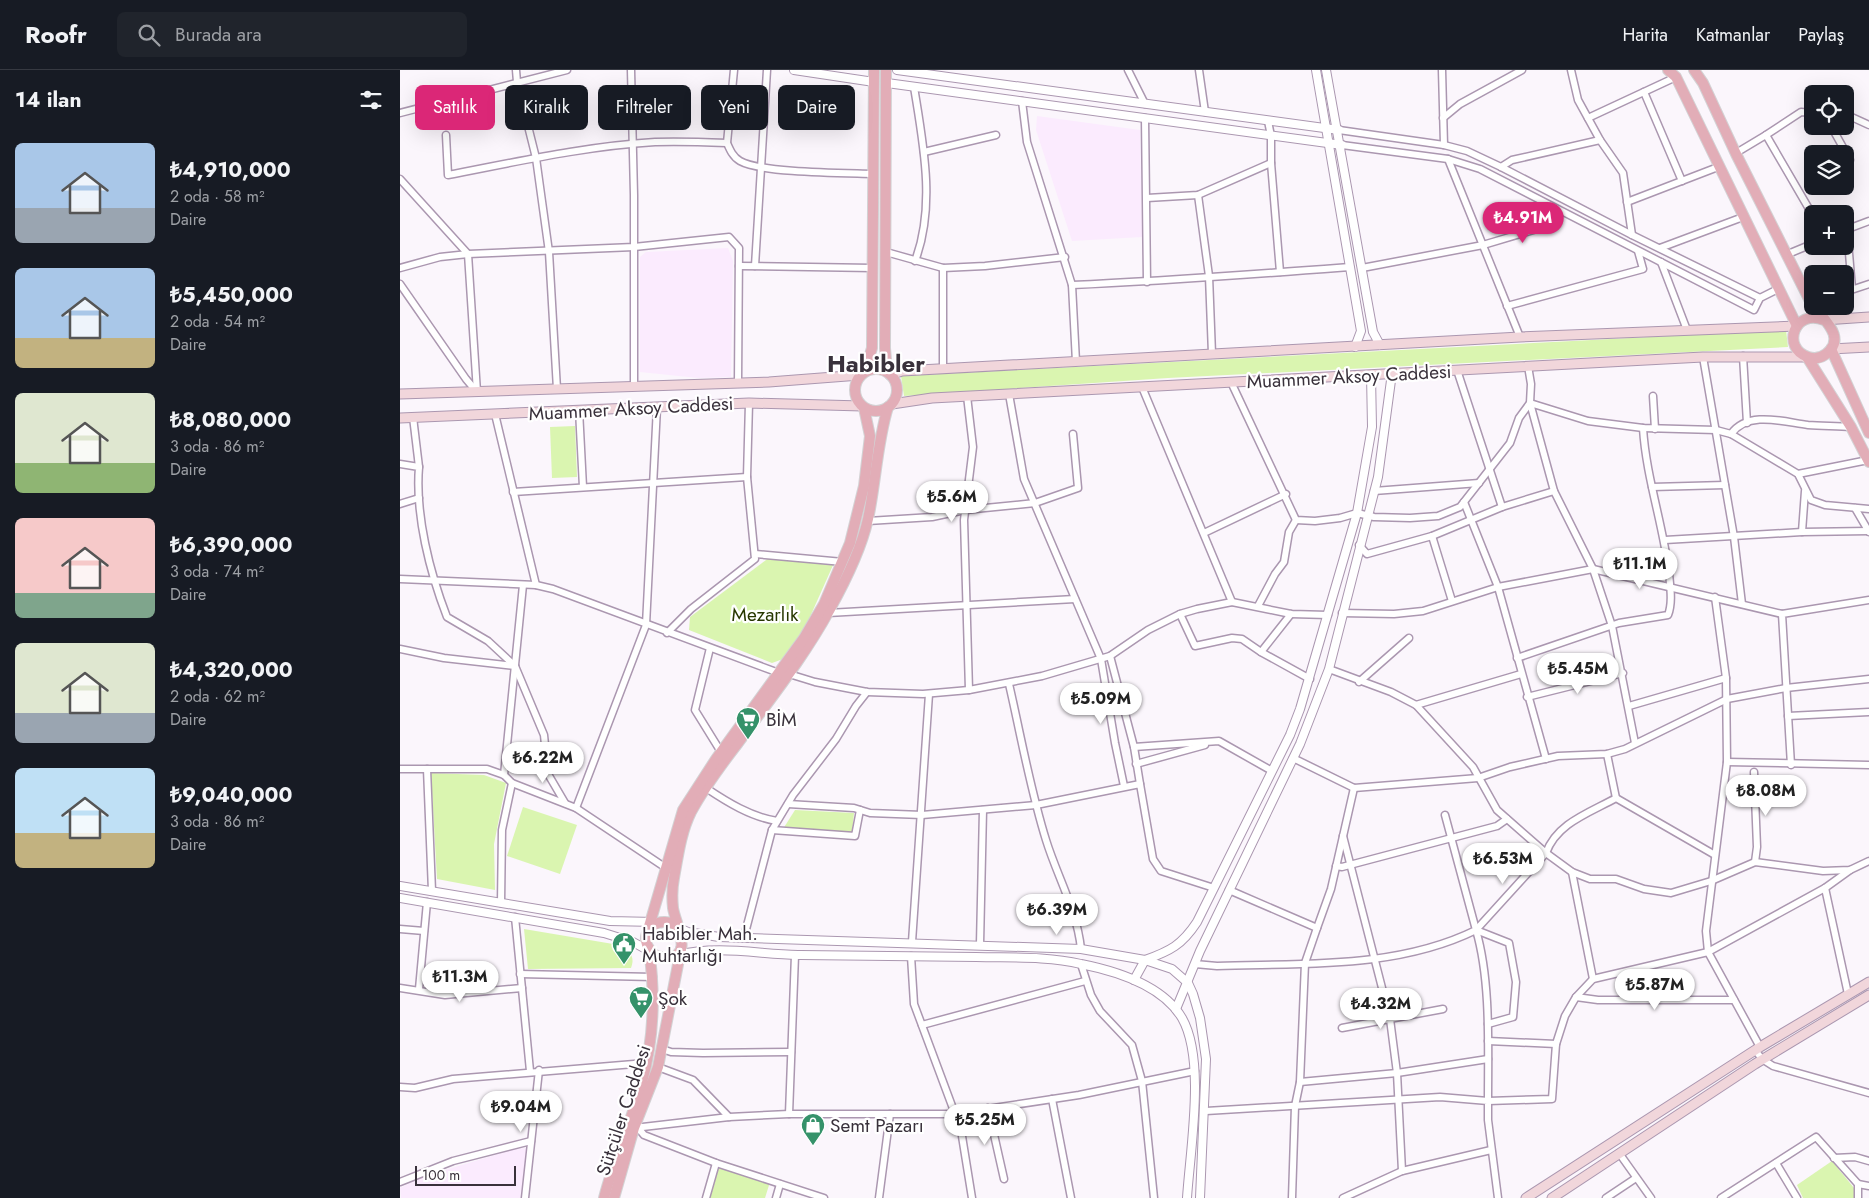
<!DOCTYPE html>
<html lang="tr">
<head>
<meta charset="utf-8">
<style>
  body { margin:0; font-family:Jost,sans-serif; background:#20242c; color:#f1f3f6; height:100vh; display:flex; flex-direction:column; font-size:19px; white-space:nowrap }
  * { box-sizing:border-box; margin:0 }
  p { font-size:16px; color:#9ea1a6 }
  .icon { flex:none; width:28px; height:28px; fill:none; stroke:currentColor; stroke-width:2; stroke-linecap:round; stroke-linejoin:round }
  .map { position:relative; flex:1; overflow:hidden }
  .side { display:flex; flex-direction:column; background:#171b24; width:400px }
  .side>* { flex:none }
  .banner { position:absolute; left:15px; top:15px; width:475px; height:45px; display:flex; gap:10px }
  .controls { position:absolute; left:1404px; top:15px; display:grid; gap:10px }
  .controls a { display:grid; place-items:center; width:50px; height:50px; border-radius:8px; background:#171b24; box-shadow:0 5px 20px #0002; font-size:25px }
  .scale { position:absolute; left:15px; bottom:12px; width:101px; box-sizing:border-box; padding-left:5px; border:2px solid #39313b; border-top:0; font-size:14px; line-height:18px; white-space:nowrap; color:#39313b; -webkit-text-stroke:4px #fff; paint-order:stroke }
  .price { position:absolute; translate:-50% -42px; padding:0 11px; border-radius:18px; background:#fff; color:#222; font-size:16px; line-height:32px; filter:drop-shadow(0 1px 2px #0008) }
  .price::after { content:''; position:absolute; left:50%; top:30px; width:15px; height:11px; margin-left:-8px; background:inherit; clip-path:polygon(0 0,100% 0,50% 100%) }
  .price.current { background:#db2777; color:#fff }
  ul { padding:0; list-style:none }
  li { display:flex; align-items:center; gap:15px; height:125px; padding:0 15px }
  li span { display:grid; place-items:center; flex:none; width:140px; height:100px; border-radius:8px; color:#555 }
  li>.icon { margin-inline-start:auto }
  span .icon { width:60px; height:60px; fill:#fffc; stroke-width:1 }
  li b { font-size:21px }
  h2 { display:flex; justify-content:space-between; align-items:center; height:60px; padding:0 15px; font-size:21px }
  .pill { padding:0 18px; border-radius:8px; background:#171b24; box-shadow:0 5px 20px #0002; font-size:18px; line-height:45px }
  .pill.current { background:#db2777; color:#fff }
  header { display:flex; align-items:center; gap:30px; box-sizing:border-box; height:70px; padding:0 25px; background:#171b24; border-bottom:1px solid #363941 }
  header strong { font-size:24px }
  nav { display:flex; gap:28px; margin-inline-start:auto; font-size:18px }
  .search { width:350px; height:45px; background:#20242c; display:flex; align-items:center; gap:12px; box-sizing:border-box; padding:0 18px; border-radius:8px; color:#9ea1a6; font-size:19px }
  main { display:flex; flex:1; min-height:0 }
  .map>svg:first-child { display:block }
  .built { fill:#fbebfe }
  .green { fill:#daf5b0 }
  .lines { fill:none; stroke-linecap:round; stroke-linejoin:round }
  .minor-casing { stroke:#ab97b0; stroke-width:9 }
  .tertiary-casing { stroke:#ab97b0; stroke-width:10 }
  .secondary-casing { stroke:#ab97b0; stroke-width:11 }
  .primary-casing { stroke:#d3d2d4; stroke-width:12 }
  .minor { stroke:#fff; stroke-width:6 }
  .tertiary { stroke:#fff; stroke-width:8 }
  .secondary { stroke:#f1d6db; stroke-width:9 }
  .primary { stroke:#e2adb7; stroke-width:10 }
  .labels { text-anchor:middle; stroke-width:4.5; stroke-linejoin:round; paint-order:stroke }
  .street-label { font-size:19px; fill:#39313b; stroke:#fff }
  .park-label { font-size:19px; fill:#273700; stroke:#fff }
  .poi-label { font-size:19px; fill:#39313b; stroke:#fff; text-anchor:start }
  .district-label { font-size:24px; font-weight:bold; fill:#39313b; stroke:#fff }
</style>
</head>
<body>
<header>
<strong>Roofr</strong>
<div class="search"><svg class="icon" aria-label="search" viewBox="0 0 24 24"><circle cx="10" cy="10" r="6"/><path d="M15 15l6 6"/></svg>Burada ara</div>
<nav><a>Harita</a><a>Katmanlar</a><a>Paylaş</a></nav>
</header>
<main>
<section class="side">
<h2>14 ilan<svg class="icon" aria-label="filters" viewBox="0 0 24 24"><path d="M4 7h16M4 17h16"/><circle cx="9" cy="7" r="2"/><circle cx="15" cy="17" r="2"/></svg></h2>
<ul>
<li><span style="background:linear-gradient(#a9c7e8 65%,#9aa5b1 0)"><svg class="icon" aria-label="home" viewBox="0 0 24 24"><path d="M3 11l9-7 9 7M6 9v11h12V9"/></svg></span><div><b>₺4,910,000</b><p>2 oda · 58 m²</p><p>Daire</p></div></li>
<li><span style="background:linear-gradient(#a9c7e8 70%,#c2b280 0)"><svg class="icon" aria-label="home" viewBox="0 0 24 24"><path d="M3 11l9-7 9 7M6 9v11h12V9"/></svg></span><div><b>₺5,450,000</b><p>2 oda · 54 m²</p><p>Daire</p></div></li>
<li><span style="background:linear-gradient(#dfe7d0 70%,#8fb573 0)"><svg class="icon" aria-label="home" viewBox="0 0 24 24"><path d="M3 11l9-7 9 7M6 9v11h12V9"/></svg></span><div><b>₺8,080,000</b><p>3 oda · 86 m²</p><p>Daire</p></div></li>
<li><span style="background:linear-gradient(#f6c9c9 75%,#7fa58c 0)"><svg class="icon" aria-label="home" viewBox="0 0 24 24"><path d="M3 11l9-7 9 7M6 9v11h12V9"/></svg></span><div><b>₺6,390,000</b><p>3 oda · 74 m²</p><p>Daire</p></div></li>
<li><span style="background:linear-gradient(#dfe7d0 70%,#9aa5b1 0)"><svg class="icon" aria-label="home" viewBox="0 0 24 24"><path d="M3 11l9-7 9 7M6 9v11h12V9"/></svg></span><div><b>₺4,320,000</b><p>2 oda · 62 m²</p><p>Daire</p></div></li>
<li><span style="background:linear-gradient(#bfe0f5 65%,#c2b280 0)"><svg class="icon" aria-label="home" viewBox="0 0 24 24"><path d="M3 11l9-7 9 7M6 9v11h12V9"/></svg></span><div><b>₺9,040,000</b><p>3 oda · 86 m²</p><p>Daire</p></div></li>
</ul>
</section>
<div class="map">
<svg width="1469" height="1128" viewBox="0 0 1469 1128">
  <rect width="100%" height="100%" fill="#fbf6fc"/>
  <!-- built -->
  <g class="built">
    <polygon points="637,46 740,60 742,167 672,171 636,60"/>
    <polygon points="328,178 333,191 331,307 298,308 240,302 240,187 246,182"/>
    <polygon points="127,1078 120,1128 1,1128 0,1118 22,1107 115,1079"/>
  </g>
  <!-- green -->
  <g class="green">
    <polygon points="1386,260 1388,277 768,308 504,326 501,306"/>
    <polygon points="175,356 177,407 152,408 150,357"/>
    <polygon points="370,487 434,493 401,567 383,589 372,593 289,560 290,547"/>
    <polygon points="31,703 84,705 106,713 94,774 95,820 37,809"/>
    <polygon points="123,737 177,755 160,804 107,786"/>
    <polygon points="395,740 454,743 452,764 383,759"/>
    <path d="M124,859L225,876C231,884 235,888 231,898L128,899Z"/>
    <polygon points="1432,1091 1454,1118 1454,1128 1403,1128 1397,1115"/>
    <polygon points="319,1097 370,1112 365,1128 310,1128"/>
  </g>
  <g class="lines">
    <!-- minor casing -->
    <g class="minor-casing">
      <g id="minor">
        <polyline points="116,0 117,12 136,88 149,182 157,319"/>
        <polyline points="231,0 234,125 234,316"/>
        <path d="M334,0L327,73C330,80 333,87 340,91C361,103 445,103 473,104"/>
        <polyline points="728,0 745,34"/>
        <polyline points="799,0 805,42"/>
        <polyline points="1042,0 1044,75"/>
        <polyline points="1171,0 1178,30 1200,70 1223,103 1232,165"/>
        <path d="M514,17C523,73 536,136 515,191"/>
        <polyline points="1244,22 1282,111"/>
        <polyline points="622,31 627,72 672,215 676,292"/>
        <polyline points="0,43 167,0"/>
        <polyline points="1445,44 1469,55"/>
        <polyline points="745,48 747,212"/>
        <polyline points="1043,48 1060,34 1122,0"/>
        <polyline points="1188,48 1276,7"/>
        <polyline points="868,51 871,66 871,93 880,202"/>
        <polyline points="1431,56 1450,90"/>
        <polyline points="939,60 1044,75 1067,81 1101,97 1232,165 1360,228"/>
        <path d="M46,65L48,105C116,92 186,76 255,72C279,71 303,72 327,73"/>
        <polyline points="1366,65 1401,42 1412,43"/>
        <polyline points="942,75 1048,89 1080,99 1354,240 1360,228 1378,219"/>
        <polyline points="524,82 596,65"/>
        <polyline points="1336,83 1366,65 1412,144"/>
        <polyline points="1048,89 1120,267"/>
        <polyline points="1101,97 1112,90 1200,70"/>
        <polyline points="0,109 68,184 77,322"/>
        <polyline points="798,125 809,206 812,284"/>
        <polyline points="747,128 798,125 871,93"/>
        <polyline points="1227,132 1318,97"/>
        <polyline points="1447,159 1452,219"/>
        <polyline points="1445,160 1469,151"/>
        <polyline points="1260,178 1343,147"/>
        <polyline points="486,182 543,198 585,196 665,187"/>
        <polyline points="1388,184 1412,174"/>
        <polyline points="1261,192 1287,260"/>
        <polyline points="339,196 473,198"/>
        <polyline points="355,196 367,0"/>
        <polyline points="0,198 40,187 68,184 234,177 329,167 339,178 338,313"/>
        <polyline points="543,198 543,299"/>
        <polyline points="962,198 1083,175 1157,153"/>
        <polyline points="0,214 66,309 77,322"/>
        <path d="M672,215C765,211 857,204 950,197"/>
        <polyline points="1445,222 1469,214"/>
        <polyline points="1107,236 1243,199 1238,181"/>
        <polyline points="1343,286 1347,353"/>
        <polyline points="1303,287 1334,467 1342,534"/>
        <polyline points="1057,300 1102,437 1154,421"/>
        <polyline points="831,312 896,450 915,451 940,448 957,443 974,447 1010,448 1038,446 1060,437 1110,373 1119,348 1130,333 1131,314 1128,296"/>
        <polyline points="742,317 832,532"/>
        <polyline points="609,324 624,409 701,589 715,673 724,716"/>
        <polyline points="567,326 573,377 564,450 569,620"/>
        <polyline points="1253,326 1255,359"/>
        <polyline points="179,340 183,417"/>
        <polyline points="95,344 136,515"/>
        <polyline points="13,347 19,397"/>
        <path d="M1331,364C1348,340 1384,352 1408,355C1422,356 1437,356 1451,357"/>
        <path d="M0,394L19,397C15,445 30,503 47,547L88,571L115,596L144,665L148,704L165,733"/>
        <polyline points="1398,404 1468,390"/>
        <polyline points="1252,417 1325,415"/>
        <polyline points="974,421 1079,413"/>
        <polyline points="113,422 347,407"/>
        <polyline points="1064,432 1098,517 1146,689"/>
        <polyline points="0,434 19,428"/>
        <polyline points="1455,438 1469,462"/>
        <polyline points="468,451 532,447 565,440 635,433 678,418 673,364"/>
        <polyline points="1402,462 1405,421"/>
        <polyline points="804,463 886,424"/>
        <polyline points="1032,466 1052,531"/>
        <polyline points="1265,470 1402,462 1469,461"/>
        <polyline points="959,475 967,484 1032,466 1102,437"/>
        <polyline points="355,484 443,492"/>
        <polyline points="0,509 136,515 153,519 379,603"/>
        <polyline points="1315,527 1326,608 1327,692 1306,861 1308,882 1360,977"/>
        <polyline points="858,536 875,504 884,492 889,462 896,450"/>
        <polyline points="428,543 675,529"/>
        <polyline points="942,543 994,544 1023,541 1098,517 1193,499 1382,544"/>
        <polyline points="780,544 795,576 832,568 842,569 861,582 910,609"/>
        <polyline points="267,563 291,539 355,489 347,407 349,333"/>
        <polyline points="310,578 295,640 321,682"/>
        <polyline points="0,579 44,588 115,596"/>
        <polyline points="861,582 891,544"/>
        <polyline points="710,586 734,677 740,714"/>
        <path d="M1117,588L1219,553L1268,545C1273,532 1270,516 1269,503C1263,454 1246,407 1243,358"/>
        <polyline points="929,599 991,622 1016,635 1073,697 1097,740 1146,783 1172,802 1190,809 1216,809 1244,819 1271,823 1311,811 1355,792 1423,801 1450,800 1469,791"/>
        <polyline points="389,604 415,612 467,622 523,624 569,620 642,606 710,586 748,560 780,544 797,539 832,532 891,544 928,545"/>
        <polyline points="959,612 1009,568"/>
        <path d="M609,614C621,666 630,719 646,770C657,806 677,840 681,879"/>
        <polyline points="1127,627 1223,603"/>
        <polyline points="1016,635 1121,604"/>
        <polyline points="1229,636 1326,608"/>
        <polyline points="1388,646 1469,642"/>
        <polyline points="1235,673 1212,556 1193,499 1154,421 1130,333 1188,351 1243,358 1316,360 1331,364 1398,404 1411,430 1425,435 1469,439"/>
        <polyline points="734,677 819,671 872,701"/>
        <polyline points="893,688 954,718 1078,708 1110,697 1158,686 1207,684 1225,679 1327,629 1386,618 1469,609"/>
        <polyline points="1327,692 1469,695"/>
        <polyline points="736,694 805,675"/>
        <polyline points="1391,695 1382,544 1469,530"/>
        <polyline points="0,699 87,699 104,705 112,713 176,738 266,798"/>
        <polyline points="27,699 32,821"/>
        <polyline points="1354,702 1357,777 1355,792"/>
        <polyline points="104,705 123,515"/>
        <path d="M306,718C327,732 351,747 377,751"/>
        <polyline points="1216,728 1315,785"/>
        <polyline points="388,734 454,738 470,743 522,745 636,735 740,714 753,789 761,801 814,818"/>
        <polyline points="176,738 246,555 257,337"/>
        <polyline points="372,760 455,766 460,740"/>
        <polyline points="943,766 990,949 997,1003 1002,1101"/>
        <polyline points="936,796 942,797 1097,756 1107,749"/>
        <polyline points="1172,802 1193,909"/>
        <polyline points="1425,818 1448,924"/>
        <polyline points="829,820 917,858 905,893 900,1012 895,1036 892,1128"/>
        <polyline points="101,833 102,760 112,713"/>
        <polyline points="115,847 130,1001"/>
        <polyline points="917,858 931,819 954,718"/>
        <polyline points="0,859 24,861"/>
        <path d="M1076,860C1091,911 1088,978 1088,1031L1152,1029L1156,974L1165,946L1176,927L1193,909L1308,882L1425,818L1450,800"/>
        <path d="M1076,860L1146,783C1157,753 1189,743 1216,728L1207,684"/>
        <polyline points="1076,860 1109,873 1116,912 1113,947 1088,954"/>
        <polyline points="344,867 372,760 393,725 436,669 456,636 467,622"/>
        <polyline points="512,872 529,624"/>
        <polyline points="580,874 583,740"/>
        <polyline points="511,886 514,934 561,1060 572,1128"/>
        <polyline points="681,894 691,925 700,941 732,975 742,1011 754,1128"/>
        <path d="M795,894L817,896C903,893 997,899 1076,860L1045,745"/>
        <polyline points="120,904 253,907"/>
        <polyline points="0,918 45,925 122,918"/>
        <polyline points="19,919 27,832"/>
        <polyline points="1176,927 1198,930 1334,930"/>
        <polyline points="522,955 685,911"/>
        <polyline points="942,958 1043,939"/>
        <polyline points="1088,971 1156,974"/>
        <polyline points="262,979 271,982 303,983 391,982"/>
        <polyline points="1355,980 1362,989 1373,996 1469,1023"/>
        <polyline points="258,997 293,1010 329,1047"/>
        <polyline points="900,1012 997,1003 1088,989"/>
        <polyline points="0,1017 15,1018 53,1009 246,993"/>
        <polyline points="652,1029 671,1128"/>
        <polyline points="588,1038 604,1109"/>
        <polyline points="806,1041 1040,1027 1088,1031 1088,1050 1098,1128"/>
        <polyline points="389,1044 395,885"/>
        <polyline points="234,1058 329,1047 389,1044 554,1044 679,1025 795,1001"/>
        <polyline points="239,1059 244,1065 316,1093 424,1128"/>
        <polyline points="1219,1083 1251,1128"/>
        <polyline points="1434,1088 1455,1087 1469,1091"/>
        <polyline points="1376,1093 1397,1128"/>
        <polyline points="0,1112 53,1091 131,1071"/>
        <polyline points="1458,1114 1469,1116"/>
        <polyline points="125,1128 139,1000"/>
        <polyline points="306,1128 316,1093"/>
        <polyline points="376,1128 380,1114"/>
        <polyline points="479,1128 490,1044"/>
        <polyline points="943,1128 1002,1101 1091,1080"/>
        <polyline points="1206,1128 1236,1108"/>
        <polyline points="1321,1128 1416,1067 1458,1114 1458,1128"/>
      </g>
    </g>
    <!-- tertiary casing -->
    <g class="tertiary-casing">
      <g id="tertiary">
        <polyline points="394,0 474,12"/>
        <polyline points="497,0 939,60"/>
        <polyline points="916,0 961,261 955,277"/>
        <polyline points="926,0 973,262 980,275"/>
        <polyline points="487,13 942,75"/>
        <polyline points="0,816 210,851 255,852"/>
        <polyline points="0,828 204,863 233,872 251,882"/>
        <polyline points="279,858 288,862 319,867 681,879 745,890 772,899 788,913 793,924 800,948 806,989 800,1128"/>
        <path d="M277,885C318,875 357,884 398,885C457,886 516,886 576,887C611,888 647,886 681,894C716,901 763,916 782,948C806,990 790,1080 787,1128"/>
        <path d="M734,910L745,890C770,881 782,875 797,852L890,665L900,639L957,443L972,357L971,305"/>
        <polyline points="776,939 800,881 900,674 929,599 978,407 992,303"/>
      </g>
    </g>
    <!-- secondary casing -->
    <g class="secondary-casing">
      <g id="secondary">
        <polyline points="1424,250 1469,247"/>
        <polyline points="1431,279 1469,277"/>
        <polyline points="490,305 502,301 1120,267 1397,256"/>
        <polyline points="0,324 369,312 460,305"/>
        <polyline points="492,334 532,328 1303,287 1407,287"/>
        <polyline points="0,348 349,333 462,336"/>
        <polyline points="1126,1128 1360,977 1469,912"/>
        <polyline points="1152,1128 1355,994 1469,925"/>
      </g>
    </g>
    <!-- primary casing -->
    <g class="primary-casing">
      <g id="primary">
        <polyline points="486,0 485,278 487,302"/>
        <polyline points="1268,0 1276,7 1397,256"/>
        <polyline points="1294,0 1303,13 1336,84 1412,235"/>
        <path d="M1414,236C1424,250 1447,268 1426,284C1421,288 1414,289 1408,287C1381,278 1394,238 1424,250"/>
        <polyline points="1431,279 1469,363"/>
        <polyline points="1407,287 1451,357 1469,392"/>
        <circle cx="476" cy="320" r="21"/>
        <polyline points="465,301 472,278 474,0"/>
        <path d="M279,858C261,842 236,861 250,880C253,884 257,887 262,887C297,891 275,853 273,838C272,828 272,818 274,808C278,786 281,762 291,742C304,718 321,695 338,673C370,629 404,587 430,539C445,512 461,480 468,449C476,412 477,373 488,337"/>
        <polyline points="248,860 283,740 316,689 404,568 424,534 450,473 464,416 470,366 464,338"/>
        <path d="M204,1128C214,1088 232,1051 242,1012C254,969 255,922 249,879"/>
        <polyline points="214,1128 234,1058 258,997 281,879"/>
      </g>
    </g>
    <!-- minor -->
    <use href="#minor" class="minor"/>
    <!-- tertiary -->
    <use href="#tertiary" class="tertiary"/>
    <!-- secondary -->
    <use href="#secondary" class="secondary"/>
    <!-- primary -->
    <use href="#primary" class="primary"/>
  </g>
  <!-- icons -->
  <defs>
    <g id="supermarket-pin" transform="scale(1.25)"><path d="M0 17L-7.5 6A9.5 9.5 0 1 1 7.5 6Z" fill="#35926a" stroke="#fff"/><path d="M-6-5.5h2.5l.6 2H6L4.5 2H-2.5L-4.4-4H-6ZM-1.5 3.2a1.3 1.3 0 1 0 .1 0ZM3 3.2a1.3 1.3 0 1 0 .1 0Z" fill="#fff"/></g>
    <g id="civic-pin" transform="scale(1.25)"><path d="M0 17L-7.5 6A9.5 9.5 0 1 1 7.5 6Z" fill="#35926a" stroke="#fff"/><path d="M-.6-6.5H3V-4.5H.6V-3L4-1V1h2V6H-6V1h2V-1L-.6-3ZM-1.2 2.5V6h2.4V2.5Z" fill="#fff"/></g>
    <g id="shop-pin" transform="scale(1.25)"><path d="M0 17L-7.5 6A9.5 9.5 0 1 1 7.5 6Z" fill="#35926a" stroke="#fff"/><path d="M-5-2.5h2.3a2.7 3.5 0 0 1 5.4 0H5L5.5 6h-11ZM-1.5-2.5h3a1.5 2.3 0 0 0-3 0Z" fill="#fff"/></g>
  </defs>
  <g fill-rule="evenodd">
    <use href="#supermarket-pin" x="348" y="649"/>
    <use href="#civic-pin" x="224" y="874"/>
    <use href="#supermarket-pin" x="241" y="928"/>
    <use href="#shop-pin" x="413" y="1055"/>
  </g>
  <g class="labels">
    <!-- street labels -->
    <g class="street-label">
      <text transform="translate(949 306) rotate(-3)" y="7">Muammer Aksoy Caddesi</text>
      <text transform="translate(231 338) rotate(-3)" y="7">Muammer Aksoy Caddesi</text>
      <text transform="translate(223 1040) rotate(-72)" y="7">Sütçüler Caddesi</text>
    </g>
    <!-- park labels -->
    <g class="park-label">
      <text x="365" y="551">Mezarlık</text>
    </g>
    <!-- poi labels -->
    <g class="poi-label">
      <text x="366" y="656">BİM</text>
      <text x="242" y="870">Habibler Mah.<tspan x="242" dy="22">Muhtarlığı</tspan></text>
      <text x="258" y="935">Şok</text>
      <text x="430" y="1062">Semt Pazarı</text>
    </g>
    <!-- district labels -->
    <g class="district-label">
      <text x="476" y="302">Habibler</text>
    </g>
  </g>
</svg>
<div class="controls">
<a><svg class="icon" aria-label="locate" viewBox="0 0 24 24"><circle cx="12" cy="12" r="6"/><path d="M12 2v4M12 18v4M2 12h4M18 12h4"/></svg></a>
<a><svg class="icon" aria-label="layers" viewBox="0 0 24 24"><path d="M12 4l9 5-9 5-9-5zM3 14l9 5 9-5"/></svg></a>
<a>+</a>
<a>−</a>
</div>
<div class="scale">100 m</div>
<b class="price current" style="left:1123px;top:174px">₺4.91M</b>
<b class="price" style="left:552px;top:453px">₺5.6M</b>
<b class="price" style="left:1240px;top:520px">₺11.1M</b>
<b class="price" style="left:1178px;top:625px">₺5.45M</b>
<b class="price" style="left:701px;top:655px">₺5.09M</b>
<b class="price" style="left:143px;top:714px">₺6.22M</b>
<b class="price" style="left:1366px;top:747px">₺8.08M</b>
<b class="price" style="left:1103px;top:815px">₺6.53M</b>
<b class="price" style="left:657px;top:866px">₺6.39M</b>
<b class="price" style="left:60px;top:933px">₺11.3M</b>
<b class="price" style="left:1255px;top:941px">₺5.87M</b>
<b class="price" style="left:981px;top:960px">₺4.32M</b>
<b class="price" style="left:121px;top:1063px">₺9.04M</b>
<b class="price" style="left:585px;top:1076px">₺5.25M</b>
<div class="banner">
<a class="pill current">Satılık</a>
<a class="pill">Kiralık</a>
<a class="pill">Filtreler</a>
<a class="pill">Yeni</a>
<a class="pill">Daire</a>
</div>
</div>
</main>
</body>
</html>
